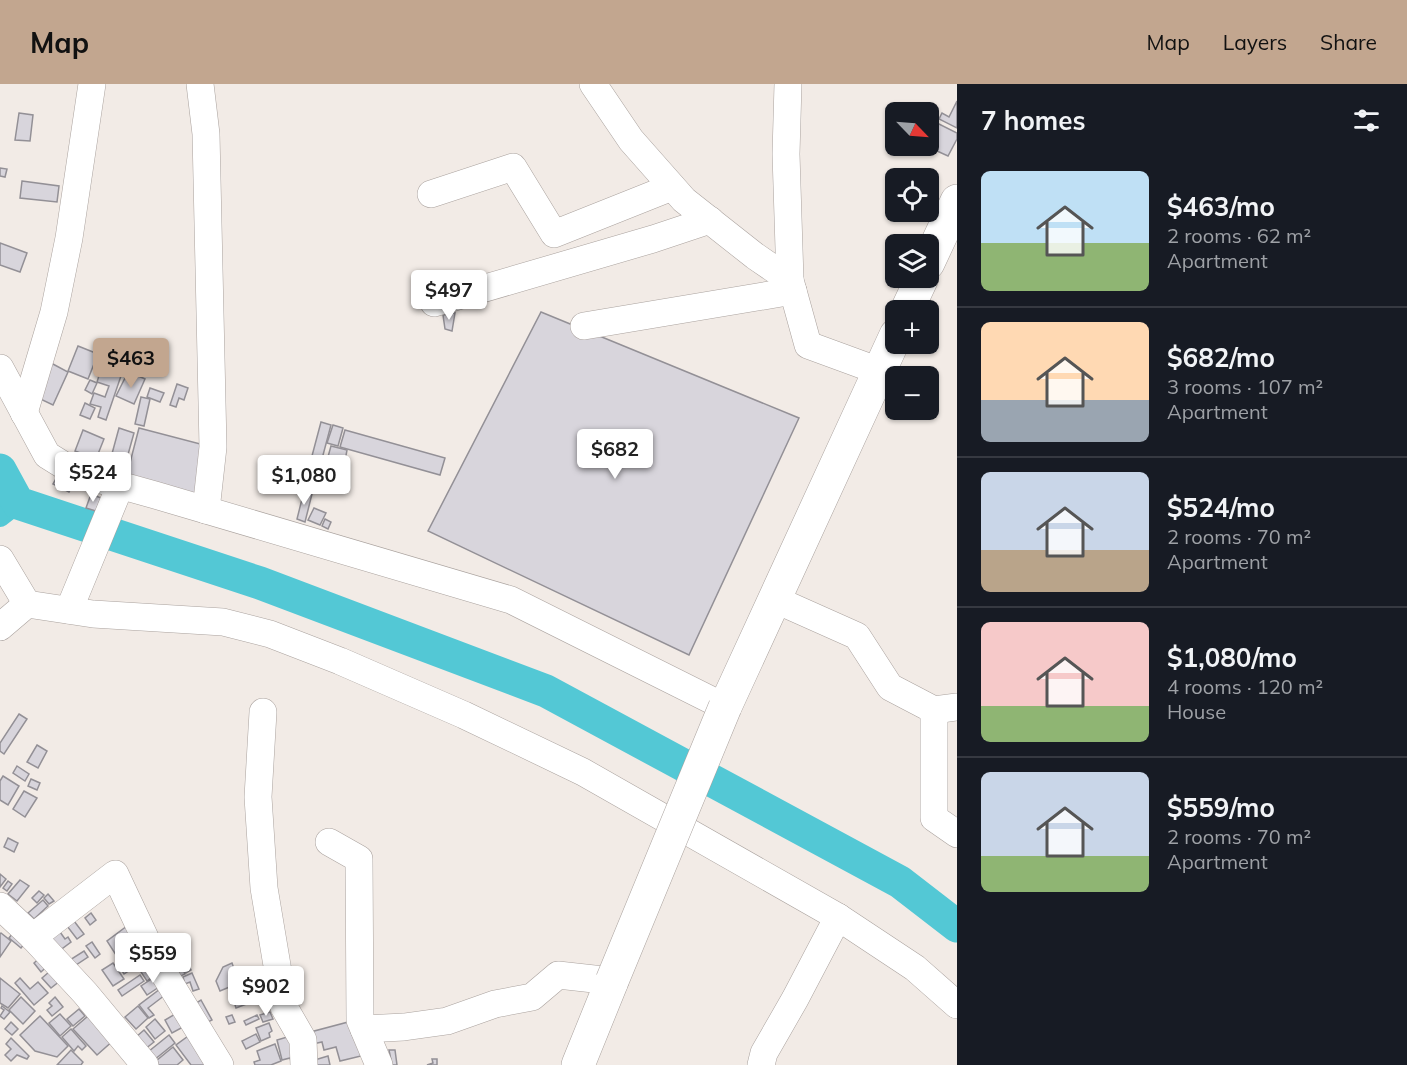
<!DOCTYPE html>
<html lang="en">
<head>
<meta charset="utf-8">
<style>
  body { margin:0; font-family:Mulish,sans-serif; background:#20242c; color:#f1f3f6; height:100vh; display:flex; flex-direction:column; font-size:22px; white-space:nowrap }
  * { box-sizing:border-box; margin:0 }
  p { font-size:20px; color:#9ea1a6 }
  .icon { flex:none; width:33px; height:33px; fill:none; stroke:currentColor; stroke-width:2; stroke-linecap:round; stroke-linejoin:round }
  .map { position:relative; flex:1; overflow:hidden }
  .details { display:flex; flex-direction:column; background:#171b24; width:450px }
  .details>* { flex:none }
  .needle { width:39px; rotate:115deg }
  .tools { position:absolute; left:885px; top:18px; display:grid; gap:12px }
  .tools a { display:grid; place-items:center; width:54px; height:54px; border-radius:9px; background:#171b24; box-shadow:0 2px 4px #0004; font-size:30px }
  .price { position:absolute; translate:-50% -51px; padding:0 14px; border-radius:6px; background:#fff; color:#222; font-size:20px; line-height:39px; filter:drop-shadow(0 2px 3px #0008) }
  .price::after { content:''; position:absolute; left:50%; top:36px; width:18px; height:14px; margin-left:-9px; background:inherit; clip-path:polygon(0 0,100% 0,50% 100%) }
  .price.selected { background:#c2a68f; color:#111 }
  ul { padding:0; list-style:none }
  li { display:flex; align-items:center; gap:18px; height:150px; padding:0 24px }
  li+li { border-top:2px solid #363941 }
  li span { display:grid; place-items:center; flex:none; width:168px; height:120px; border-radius:9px; color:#555 }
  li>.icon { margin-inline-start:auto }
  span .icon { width:72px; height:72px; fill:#fffc; stroke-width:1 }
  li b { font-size:26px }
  h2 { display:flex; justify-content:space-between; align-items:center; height:72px; padding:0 24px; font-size:26px }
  header { display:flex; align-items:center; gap:36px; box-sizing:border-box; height:84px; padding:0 30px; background:#c2a68f; color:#111 }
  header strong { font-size:28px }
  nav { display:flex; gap:33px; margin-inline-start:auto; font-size:21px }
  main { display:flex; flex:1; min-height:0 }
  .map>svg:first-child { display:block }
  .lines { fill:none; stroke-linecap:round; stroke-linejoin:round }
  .canal { stroke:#53c8d5; stroke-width:20 }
  .river { stroke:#53c8d5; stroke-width:33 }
  .building { fill:#d8d5dc; stroke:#939096; stroke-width:1.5 }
  .minor-casing { stroke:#aaa29e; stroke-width:28 }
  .major-casing { stroke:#aaa29e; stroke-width:34 }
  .minor { stroke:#fff; stroke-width:27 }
  .major { stroke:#fff; stroke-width:33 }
  .major-bridge-casing { stroke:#aaa29e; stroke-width:34; stroke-linecap:butt }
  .major-bridge { stroke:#fff; stroke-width:33 }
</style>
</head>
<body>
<header>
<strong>Map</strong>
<nav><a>Map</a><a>Layers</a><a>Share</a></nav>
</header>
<main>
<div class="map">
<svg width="957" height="981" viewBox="0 0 957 981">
  <rect width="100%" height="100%" fill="#f2ebe6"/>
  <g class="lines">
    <!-- canal -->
    <polyline class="canal" points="0,433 18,419"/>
    <!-- river -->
    <polyline class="river" points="0,386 18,419 260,499 546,607 900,798 957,842"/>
  </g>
  <!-- building -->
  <g class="building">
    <polygon points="957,17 957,44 939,35 942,29 949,33"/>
    <polygon points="19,29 33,31 30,57 15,56"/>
    <polygon points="935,38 957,49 957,55 948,72 926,62 928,62 928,51"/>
    <polygon points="0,84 7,85 5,93 0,92"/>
    <polygon points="22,97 59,102 57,118 20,114"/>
    <polygon points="0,159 27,169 20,188 0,181"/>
    <polygon points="541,228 799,334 689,571 428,447"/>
    <polygon points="455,229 452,247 445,245 443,231"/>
    <polygon points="78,262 98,270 88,295 68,287"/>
    <polygon points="51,279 68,288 53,321 34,312"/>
    <polygon points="103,279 123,286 106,336 98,333 101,323 90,320 94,309 105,313 109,302 97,298"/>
    <polygon points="134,290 145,295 134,320 116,312 125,294 131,297"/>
    <polygon points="90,296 97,299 92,310 85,306"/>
    <polygon points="177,300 188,304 184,316 179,314 176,323 170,321"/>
    <polygon points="150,304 164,309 160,318 147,313"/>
    <polygon points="141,313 150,315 144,342 135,340"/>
    <polygon points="85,319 95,324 90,335 80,331"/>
    <polygon points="321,338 331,341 314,405 304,402"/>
    <polygon points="333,341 343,344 338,362 327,359"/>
    <polygon points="119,344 134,349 122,392 107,388"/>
    <polygon points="139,344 208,362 194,416 125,398"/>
    <polygon points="83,346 104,355 96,375 75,367"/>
    <polygon points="345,346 445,374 440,391 340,363"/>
    <polygon points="331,362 347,366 345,377 339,375 337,383 326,380"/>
    <polygon points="57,393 72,402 69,408 53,400"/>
    <polygon points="304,407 312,410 305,438 297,435"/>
    <polygon points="91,410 101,414 96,427 86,424"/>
    <polygon points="314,424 326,429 320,441 308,436"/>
    <polygon points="325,435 331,438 328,445 322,442"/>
    <polygon points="19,630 27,635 4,670 0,667 0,659"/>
    <polygon points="37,661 47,667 38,684 27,678"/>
    <polygon points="17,682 29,690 25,697 13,689"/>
    <polygon points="3,692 19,702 8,721 0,716 0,697"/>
    <polygon points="31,695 40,699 37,706 28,702"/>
    <polygon points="24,707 37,714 25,733 13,725"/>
    <polygon points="8,754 18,759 14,768 4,763"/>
    <polygon points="0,790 6,795 0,803"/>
    <polygon points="20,796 29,802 17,817 8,810"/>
    <polygon points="8,797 12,800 7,807 3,804"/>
    <polygon points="39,807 44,811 37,819 32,814"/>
    <polygon points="48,810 54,817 49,820 44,814"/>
    <polygon points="43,816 48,822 34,835 28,829"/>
    <polygon points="91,829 96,836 90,841 85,834"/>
    <polygon points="74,837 84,850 77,855 67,842"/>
    <polygon points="131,839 145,859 125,873 121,867 116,871 107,857"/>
    <polygon points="17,844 29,854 21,864 9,854"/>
    <polygon points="60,848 65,855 68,853 71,858 55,870 46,859"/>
    <polygon points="1,849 11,857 0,873 0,850"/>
    <polygon points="165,856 170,867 159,871 155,860"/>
    <polygon points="92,858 100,870 95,874 86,862"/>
    <polygon points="84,867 88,873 76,881 65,879"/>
    <polygon points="183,868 191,886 186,889 178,870"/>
    <polygon points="170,869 173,876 178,874 185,890 170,897 160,873"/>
    <polygon points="44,870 52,878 41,888 34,879"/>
    <polygon points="122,873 125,878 131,874 136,882 124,890 116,877"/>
    <polygon points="151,877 159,888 147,897 139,885"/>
    <polygon points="113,879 124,895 113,902 102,886"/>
    <polygon points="232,879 239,899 220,907 216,897 223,883"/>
    <polygon points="56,882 65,893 51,904 42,894"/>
    <polygon points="192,889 199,905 193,907 190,898 185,900 183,893"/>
    <polygon points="159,890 165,899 147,911 141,902"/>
    <polygon points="140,891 144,897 122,912 118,906"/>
    <polygon points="254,893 261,913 255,915 248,896"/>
    <polygon points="0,894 20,910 8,924 0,919"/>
    <polygon points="20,894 30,905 38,898 48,909 34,921 15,899"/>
    <polygon points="242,900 249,919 236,924 230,905"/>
    <polygon points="164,902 169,908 148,924 154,931 149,934 139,921"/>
    <polygon points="278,911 282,922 265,927 261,916"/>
    <polygon points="21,913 35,927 23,940 9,926"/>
    <polygon points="55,913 63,923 52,932 47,926 52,922 49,919"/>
    <polygon points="201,916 212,936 198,943 188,924"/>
    <polygon points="2,922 10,928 4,935 0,932 4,926 1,924"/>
    <polygon points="138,922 148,934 136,945 125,933"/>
    <polygon points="79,925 85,932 73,942 67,935"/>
    <polygon points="270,928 273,935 263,938 260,931"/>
    <polygon points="177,929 185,942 172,949 165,936"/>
    <polygon points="60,930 71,942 60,952 49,939"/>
    <polygon points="232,931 235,938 229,940 226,933"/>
    <polygon points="257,931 259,935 246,941 244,937"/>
    <polygon points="40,932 68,962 57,973 35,967 20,951"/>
    <polygon points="88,932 115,955 97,971 73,945"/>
    <polygon points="155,935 165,947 155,955 146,943"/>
    <polygon points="352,937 361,972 340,977 336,963 324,966 322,958 313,960 303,950"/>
    <polygon points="11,938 18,945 12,951 5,945"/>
    <polygon points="269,939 272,947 269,949 270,953 261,957 256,944"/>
    <polygon points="71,945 86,962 82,966 78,962 74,967 62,953"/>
    <polygon points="144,946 154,958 140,969 135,954"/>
    <polygon points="191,950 213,981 191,981 176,961"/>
    <polygon points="256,950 260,958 246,965 242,957"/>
    <polygon points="169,951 175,959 154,976 143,972"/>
    <polygon points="294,951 292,981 290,974 282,976 277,956"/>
    <polygon points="11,954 29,972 27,975 17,971 11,977 5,971 11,965 6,960"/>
    <polygon points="275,960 281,977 271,981 255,981 254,978 260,976 257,967"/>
    <polygon points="173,963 183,976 177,981 151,981"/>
    <polygon points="71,966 83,978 81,981 57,981"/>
    <polygon points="389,966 395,966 397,981 392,981"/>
    <polygon points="328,972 330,981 309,981 308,978"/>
    <polygon points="432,975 437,975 437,981 427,981 433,979"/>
  </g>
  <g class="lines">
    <!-- minor casing -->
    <g class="minor-casing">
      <g id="minor">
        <polyline points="200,0 206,50 213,363 206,426"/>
        <polyline points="593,0 631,56 684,116 755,172 790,196 808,261 879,287"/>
        <polyline points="788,0 786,70 790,196"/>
        <polyline points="431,110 513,83 554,150 672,103"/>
        <polyline points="434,219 653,155 710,136"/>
        <polyline points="584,242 793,207"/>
        <polyline points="0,284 47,371 76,389 155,411 511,516 725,623"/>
        <polyline points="24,329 54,228 69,154 92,0"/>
        <polyline points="0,475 27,520"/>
        <polyline points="774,515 857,552 890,603 934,626 957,623"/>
        <polyline points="69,526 120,402"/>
        <polyline points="0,543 27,520 93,530 223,538 270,550 340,577 464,631 583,688 838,833 915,884 957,921"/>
        <polyline points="934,626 934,734 957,750"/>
        <polyline points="263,628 258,713 264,804 284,923 303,956 304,981"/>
        <polyline points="329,758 359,775 360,936 379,981"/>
        <polyline points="0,822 33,853 85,909 145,981"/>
        <polyline points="33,853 115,790 155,875 220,981"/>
        <polyline points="364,945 404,943 447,937 495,920 532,913 558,891 612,897"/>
        <polyline points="761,981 764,969 795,915 838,833"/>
      </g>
    </g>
    <!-- major casing -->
    <g class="major-casing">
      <g id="major">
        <polyline points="928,179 957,117"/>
        <polyline points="907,226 922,194"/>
        <polyline points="725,623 896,251"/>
        <polyline points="578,981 612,897"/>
      </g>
    </g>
    <!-- minor -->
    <use href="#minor" class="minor"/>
    <!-- major -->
    <use href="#major" class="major"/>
    <!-- major-bridge casing -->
    <g class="major-bridge-casing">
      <polyline id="major-bridge" points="612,897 725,623"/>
    </g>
    <!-- major-bridge -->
    <use href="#major-bridge" class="major-bridge"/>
  </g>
</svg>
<div class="tools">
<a><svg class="needle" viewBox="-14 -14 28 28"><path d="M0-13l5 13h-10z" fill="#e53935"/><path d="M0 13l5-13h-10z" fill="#9ea1a6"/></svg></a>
<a><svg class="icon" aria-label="locate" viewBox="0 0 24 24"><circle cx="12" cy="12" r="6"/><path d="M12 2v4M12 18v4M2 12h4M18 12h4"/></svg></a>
<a><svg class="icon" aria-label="layers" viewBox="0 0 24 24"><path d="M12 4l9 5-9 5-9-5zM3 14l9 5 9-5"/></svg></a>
<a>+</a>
<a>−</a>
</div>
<b class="price" style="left:449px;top:237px">$497</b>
<b class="price selected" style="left:131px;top:305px">$463</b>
<b class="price" style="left:615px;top:396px">$682</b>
<b class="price" style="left:93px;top:419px">$524</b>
<b class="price" style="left:304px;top:422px">$1,080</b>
<b class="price" style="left:153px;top:900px">$559</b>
<b class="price" style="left:266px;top:933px">$902</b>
</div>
<section class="details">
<h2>7 homes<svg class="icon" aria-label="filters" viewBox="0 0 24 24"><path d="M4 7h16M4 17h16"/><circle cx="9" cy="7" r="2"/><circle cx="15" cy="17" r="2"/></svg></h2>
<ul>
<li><span style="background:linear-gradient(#bfe0f5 60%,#8fb573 0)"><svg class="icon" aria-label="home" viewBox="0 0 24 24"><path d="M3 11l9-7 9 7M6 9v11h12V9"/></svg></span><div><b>$463/mo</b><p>2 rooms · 62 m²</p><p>Apartment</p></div></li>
<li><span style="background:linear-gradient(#ffd9b3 65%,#9aa5b1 0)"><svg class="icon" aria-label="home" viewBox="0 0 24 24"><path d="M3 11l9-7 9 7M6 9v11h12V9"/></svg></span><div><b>$682/mo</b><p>3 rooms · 107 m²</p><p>Apartment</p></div></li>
<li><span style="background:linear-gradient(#c9d6e8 65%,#b9a48a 0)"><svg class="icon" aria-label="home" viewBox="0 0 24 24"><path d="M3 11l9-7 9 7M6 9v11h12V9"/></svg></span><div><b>$524/mo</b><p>2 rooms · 70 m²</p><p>Apartment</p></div></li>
<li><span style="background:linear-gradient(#f6c9c9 70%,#8fb573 0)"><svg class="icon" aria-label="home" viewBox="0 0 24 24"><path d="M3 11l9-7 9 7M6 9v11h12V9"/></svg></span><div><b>$1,080/mo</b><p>4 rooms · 120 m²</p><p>House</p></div></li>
<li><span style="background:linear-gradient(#c9d6e8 70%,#8fb573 0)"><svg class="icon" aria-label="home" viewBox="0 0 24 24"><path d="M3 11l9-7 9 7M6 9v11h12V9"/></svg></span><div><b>$559/mo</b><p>2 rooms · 70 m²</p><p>Apartment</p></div></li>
</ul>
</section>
</main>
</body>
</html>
